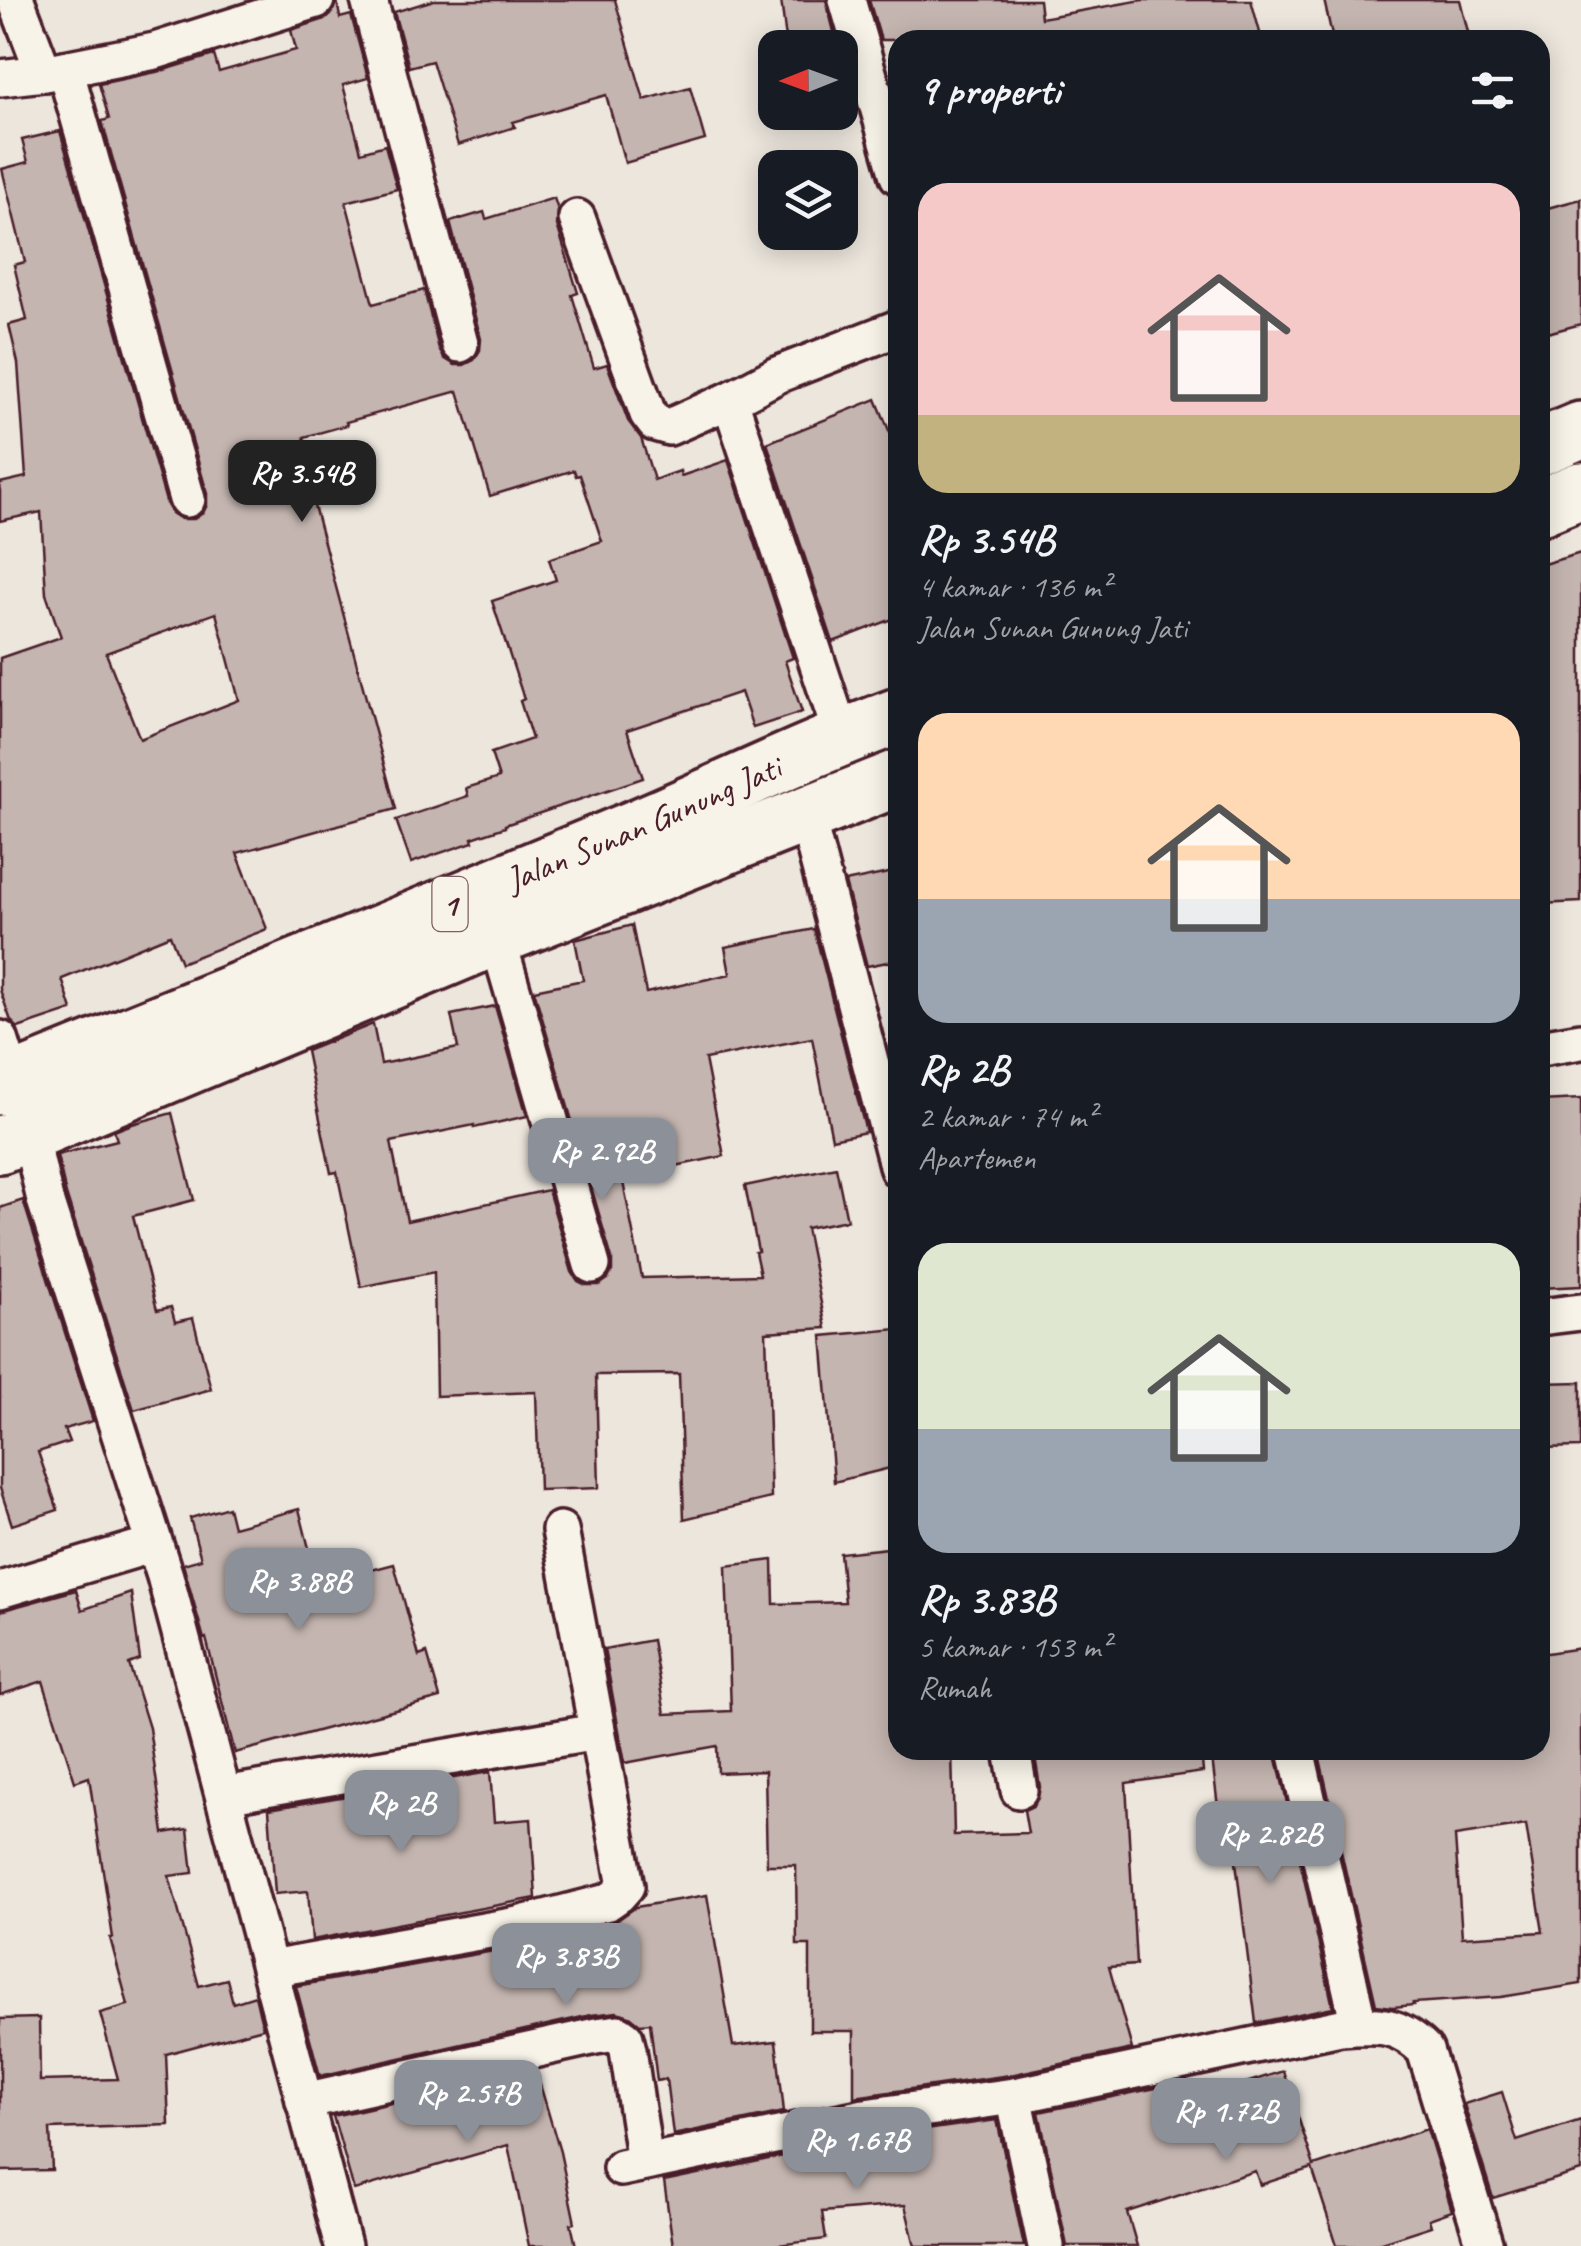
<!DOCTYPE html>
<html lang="id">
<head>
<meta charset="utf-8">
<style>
  body { margin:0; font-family:Caveat,sans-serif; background:#20242c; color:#f1f3f6; height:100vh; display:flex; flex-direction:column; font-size:38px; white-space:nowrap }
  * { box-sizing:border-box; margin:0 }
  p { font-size:32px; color:#9ea1a6 }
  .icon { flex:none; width:55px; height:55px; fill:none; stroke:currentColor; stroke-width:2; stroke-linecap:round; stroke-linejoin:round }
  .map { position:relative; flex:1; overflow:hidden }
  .drawer { position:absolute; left:888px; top:30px; width:662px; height:1730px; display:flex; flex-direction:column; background:#171b24; border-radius:30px; box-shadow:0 5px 25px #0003 }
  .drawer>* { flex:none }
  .needle { width:65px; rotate:269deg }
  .controls { position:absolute; left:758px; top:30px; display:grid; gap:20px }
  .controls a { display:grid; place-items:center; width:100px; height:100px; border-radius:20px; background:#171b24; box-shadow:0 5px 25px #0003; font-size:50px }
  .price { position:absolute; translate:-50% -85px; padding:0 22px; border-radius:20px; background:#8c9099; color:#fff; font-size:32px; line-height:65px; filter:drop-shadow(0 2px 5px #0008) }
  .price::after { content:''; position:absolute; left:50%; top:60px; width:30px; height:22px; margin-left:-15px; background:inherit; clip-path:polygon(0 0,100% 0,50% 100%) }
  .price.on { background:#222; color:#fff }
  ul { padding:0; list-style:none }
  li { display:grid; align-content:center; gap:20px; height:530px; padding:0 30px }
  li span { display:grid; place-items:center; height:310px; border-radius:30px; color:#555 }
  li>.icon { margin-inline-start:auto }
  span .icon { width:180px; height:180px; fill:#fffc; stroke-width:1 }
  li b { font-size:42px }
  h2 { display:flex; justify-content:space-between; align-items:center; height:120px; padding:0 30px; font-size:42px }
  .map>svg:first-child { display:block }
  .building { fill:#c4b5b0; stroke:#4a1f2b; stroke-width:2.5; fill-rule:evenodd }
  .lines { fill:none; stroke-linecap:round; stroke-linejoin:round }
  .street-casing { stroke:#4a1f2b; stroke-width:42 }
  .highway-casing { stroke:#4a1f2b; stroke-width:62 }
  .street { stroke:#f7f3e8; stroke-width:35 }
  .highway { stroke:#f7f3e8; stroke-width:55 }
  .labels { text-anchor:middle; stroke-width:8; stroke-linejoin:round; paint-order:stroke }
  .shield { fill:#f7f3e8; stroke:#7e5f64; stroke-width:2.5 }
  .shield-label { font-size:32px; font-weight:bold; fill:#4a1f2b }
  .street-label { font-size:35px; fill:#4a1f2b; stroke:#f7f3e8 }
</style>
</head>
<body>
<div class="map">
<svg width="1581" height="2246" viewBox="0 0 1581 2246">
  <rect width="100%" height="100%" fill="#ece6dd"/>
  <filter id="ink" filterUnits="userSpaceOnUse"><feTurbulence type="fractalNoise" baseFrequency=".01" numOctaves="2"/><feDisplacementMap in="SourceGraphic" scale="20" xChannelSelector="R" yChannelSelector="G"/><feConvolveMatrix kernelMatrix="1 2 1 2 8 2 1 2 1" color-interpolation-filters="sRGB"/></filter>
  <g filter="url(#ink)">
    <!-- building -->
    <g class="building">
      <path d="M337,0L340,18L351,15L368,78L343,85L361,152L385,145L397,189L346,202L373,304L424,290L439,349L444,358L455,365H464L474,360L480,350L481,339L450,222L484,212L486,219L554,198L558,210L557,225L578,293L572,295L594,368L607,364L628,421L641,438L654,480L680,471L681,476L728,460L793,658L785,661L802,712L753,728L741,692L627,730L643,778L505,825V827L472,838L473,842L411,863L396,820L468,796L466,788L499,778L491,753L532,739L520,701L524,699L492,601L556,580L549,559L602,541L580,475L576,476L574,470L490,496L458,391L346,422L347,425L304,437L308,451L301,454L306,476L396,809L237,853L267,929L181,963L170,935L62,979L72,1010L18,1028L11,1021L0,990V658L61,637L46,594L41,512L0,521V483L26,477L18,363L9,325L27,320L14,265L25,262L2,169L28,162L22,140L60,131L167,505L172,513L181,519H194L203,513L207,505V493L102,121L109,119L99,84L161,71L214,55L219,72L296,50L291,30L322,20L331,15ZM216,613L239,700L140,739L106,653Z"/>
      <polygon points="434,0 615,0 644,100 690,87 705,140 625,163 606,95 513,122 515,127 458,145 432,61 409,67 394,12"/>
      <polygon points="781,0 826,0 836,40 786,40"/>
      <polygon points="869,0 1039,0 1041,18 1142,0 1251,0 1262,40 881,40"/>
      <polygon points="1324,0 1460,0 1470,40 1333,40"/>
      <polygon points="1581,199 1581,324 1540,335 1540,210"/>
      <polygon points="876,399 898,452 898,617 833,642 767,443"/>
      <polygon points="1581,553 1581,902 1540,904 1540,565"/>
      <polygon points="898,871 898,960 867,966 845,882"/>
      <polygon points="632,925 646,993 730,974 725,947 814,929 866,1132 832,1139 812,1038 705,1059 724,1156 622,1177 642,1278 760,1275 755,1252 758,1251 745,1186 836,1167 847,1220 806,1228 826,1328 766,1332 771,1498 684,1519 679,1374 596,1375 599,1488 539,1490 536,1392 436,1396 434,1272 361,1287 337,1172 331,1173 306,1051 373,1024 381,1064 458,1048 451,1015 495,1006 527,1116 474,1128 474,1125 391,1142 407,1221 548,1190 572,1272 578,1281 586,1285 599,1285 608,1279 612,1271 612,1259 534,990 583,980 575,940"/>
      <polygon points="1581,1099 1581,1286 1540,1288 1540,1101"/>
      <polygon points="172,1113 194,1200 133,1216 157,1310 171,1307 175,1322 193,1318 211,1389 134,1410 66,1194 57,1155 117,1140 114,1131 132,1124"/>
      <polygon points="23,1200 93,1421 64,1429 69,1442 38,1452 58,1510 12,1525 0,1488 0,1208"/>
      <polygon points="898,1329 898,1466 834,1482 822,1336"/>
      <polygon points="1581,1382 1581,1447 1540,1448 1540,1383"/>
      <polygon points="228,1507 233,1527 299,1509 318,1584 394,1564 419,1656 427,1653 440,1698 235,1753 206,1638 204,1639 183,1564 201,1559 190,1518"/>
      <polygon points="898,1547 898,1750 952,1750 954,1835 1028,1833 1024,1810 1033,1806 1038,1798 1040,1787 1034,1750 1201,1750 1203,1772 1126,1783 1136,1965 1109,1967 1132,2049 1010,2075 854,2097 854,2031 810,2031 810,1945 797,1945 796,1865 767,1865 765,1771 718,1773 717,1746 625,1763 604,1649 652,1640 665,1714 731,1711 726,1566 773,1560 774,1604 845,1602 840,1553"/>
      <polygon points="76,1590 82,1610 131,1593 140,1660 129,1664 149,1728 164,1833 188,1829 193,1873 169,1876 199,1986 227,1979 233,2003 255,1996 263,2028 166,2054 169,2125 50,2129 52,2170 0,2171 0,2019 39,2018 40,2081 118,2079 100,2013 128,2005 110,1938 113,1938 89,1777 75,1782 43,1681 0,1695 0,1611"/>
      <path d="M1581,1648V1984L1501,1997L1413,2003L1414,2005L1393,2007L1376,2005L1318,1750H1540V1654ZM1526,1825L1543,1932L1462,1937L1455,1836Z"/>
      <polygon points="1211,1750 1275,1750 1333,2007 1256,2023 1235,1854 1224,1856"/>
      <polygon points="490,1772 494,1822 531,1819 536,1898 312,1940 308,1891 275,1894 269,1809"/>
      <polygon points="707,1895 733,2046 776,2041 784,2112 673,2135 666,2079 657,2081 650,2023 640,2024 630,2016 617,2012 591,2015 320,2076 296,1986 523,1946 613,1923 636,1907"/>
      <polygon points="536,2071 560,2152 575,2223 571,2224 576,2246 529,2246 508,2145 354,2190 333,2116"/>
      <polygon points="1283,2071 1314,2166 1427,2129 1452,2211 1429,2219 1431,2226 1369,2246 1337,2246 1312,2168 1260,2185 1255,2171 1127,2212 1137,2246 1067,2246 1039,2112 1161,2087 1168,2108"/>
      <polygon points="1502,2092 1517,2141 1581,2120 1581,2171 1493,2198 1464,2104"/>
      <polygon points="997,2120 1024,2246 915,2246 905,2205 822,2212 826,2239 770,2246 673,2246 664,2181 869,2138"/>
    </g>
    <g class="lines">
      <!-- street casing -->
      <g class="street-casing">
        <g id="street">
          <polyline points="16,0 44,73"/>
          <polyline points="369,0 460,344"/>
          <polyline points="847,0 898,176"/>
          <polyline points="65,69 187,499"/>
          <polyline points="0,78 44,73 155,51 316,0"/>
          <polyline points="577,218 648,414 655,423 669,427 730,400 842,737"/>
          <polyline points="730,400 777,375 898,328"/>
          <polyline points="806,814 898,1169"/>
          <polyline points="497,937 592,1265"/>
          <polyline points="0,1039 30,1134 45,1200 165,1576 343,2246"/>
          <polyline points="1540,1048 1581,1041"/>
          <polyline points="1540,1317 1581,1312"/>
          <polyline points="0,1590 154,1544"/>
          <polyline points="1012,1750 1019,1790"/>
          <polyline points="1296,1750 1359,2025"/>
          <polyline points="224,1795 597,1732"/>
          <polyline points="270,1969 518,1925 608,1902 618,1895 626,1886 560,1530"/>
          <polyline points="1014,2096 1046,2246"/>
          <polyline points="304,2101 596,2036 618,2033 625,2038 628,2050 645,2162"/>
          <path d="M621,2168L865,2117L1014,2096L1341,2027C1377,2024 1398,2023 1425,2050L1485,2246"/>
        </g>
      </g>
      <!-- highway casing -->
      <g class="highway-casing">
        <g id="highway">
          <polyline points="1540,447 1581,430"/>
          <polyline points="1540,507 1581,490"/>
          <path id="s1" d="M0,1087C209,1004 418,918 626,832C717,794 805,750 898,716"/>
          <polyline points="0,1145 497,937 898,778"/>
        </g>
      </g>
      <!-- street -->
      <use href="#street" class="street"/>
      <!-- highway -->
      <use href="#highway" class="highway"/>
    </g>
  </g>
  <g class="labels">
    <!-- shield labels -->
    <rect class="shield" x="432.5" y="877" width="35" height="54" rx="8"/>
    <g class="shield-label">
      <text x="450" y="915">1</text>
    </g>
    <!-- street labels -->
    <g class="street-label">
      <text dy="12" stroke="none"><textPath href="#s1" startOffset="695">Jalan Sunan Gunung Jati</textPath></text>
    </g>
  </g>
</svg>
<div class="controls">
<a><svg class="needle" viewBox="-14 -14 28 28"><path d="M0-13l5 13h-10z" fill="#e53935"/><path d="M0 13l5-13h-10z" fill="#9ea1a6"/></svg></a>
<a><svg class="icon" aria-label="layers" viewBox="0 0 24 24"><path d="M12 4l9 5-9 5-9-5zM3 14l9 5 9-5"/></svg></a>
</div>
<b class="price on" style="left:302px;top:525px">Rp 3.54B</b>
<b class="price" style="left:602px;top:1203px">Rp 2.92B</b>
<b class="price" style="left:299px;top:1633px">Rp 3.88B</b>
<b class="price" style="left:401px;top:1855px">Rp 2B</b>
<b class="price" style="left:1270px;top:1886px">Rp 2.82B</b>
<b class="price" style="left:566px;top:2008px">Rp 3.83B</b>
<b class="price" style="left:468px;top:2145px">Rp 2.57B</b>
<b class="price" style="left:1226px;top:2163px">Rp 1.72B</b>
<b class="price" style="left:857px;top:2192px">Rp 1.67B</b>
<section class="drawer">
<h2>9 properti<svg class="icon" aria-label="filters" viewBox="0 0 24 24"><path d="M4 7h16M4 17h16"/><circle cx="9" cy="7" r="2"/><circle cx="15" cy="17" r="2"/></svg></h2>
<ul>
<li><span style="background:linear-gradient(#f6c9c9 75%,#c2b280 0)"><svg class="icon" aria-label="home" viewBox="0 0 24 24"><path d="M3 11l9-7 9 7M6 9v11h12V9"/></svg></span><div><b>Rp 3.54B</b><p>4 kamar · 136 m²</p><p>Jalan Sunan Gunung Jati</p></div></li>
<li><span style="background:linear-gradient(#ffd9b3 60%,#9aa5b1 0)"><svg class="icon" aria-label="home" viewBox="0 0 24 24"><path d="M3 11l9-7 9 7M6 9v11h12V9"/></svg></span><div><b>Rp 2B</b><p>2 kamar · 74 m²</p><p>Apartemen</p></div></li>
<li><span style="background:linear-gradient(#dfe7d0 60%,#9aa5b1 0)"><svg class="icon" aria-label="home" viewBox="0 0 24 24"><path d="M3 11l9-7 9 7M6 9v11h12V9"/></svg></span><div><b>Rp 3.83B</b><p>5 kamar · 153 m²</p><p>Rumah</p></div></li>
</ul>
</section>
</div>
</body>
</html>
